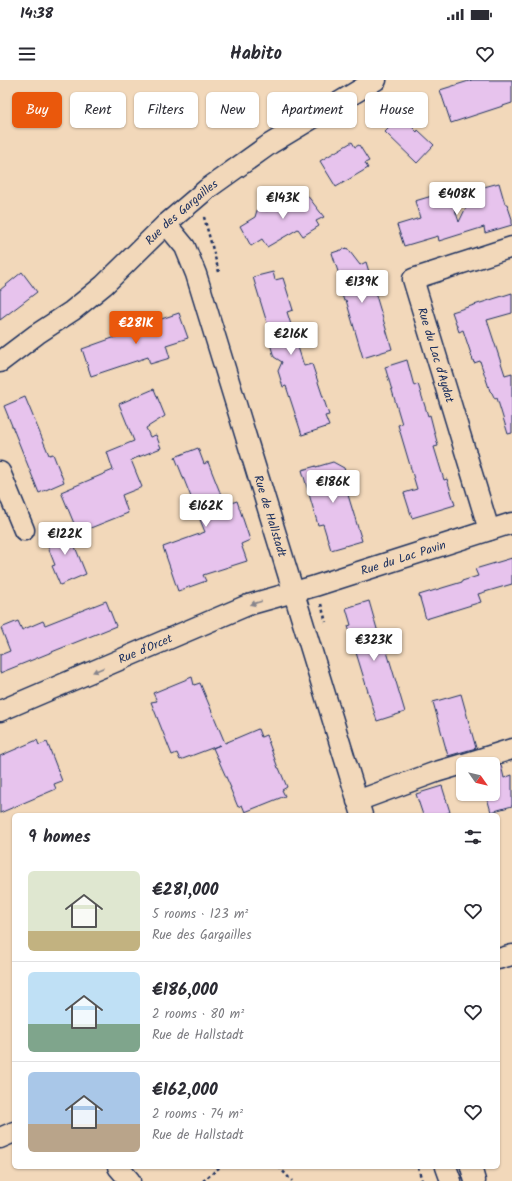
<!DOCTYPE html>
<html lang="en">
<head>
<meta charset="utf-8">
<style>
  body { margin:0; font-family:Kalam,sans-serif; background:#f2f2f3; color:#2b2b33; height:100vh; display:flex; flex-direction:column; font-size:15px; white-space:nowrap }
  * { box-sizing:border-box; margin:0 }
  p { font-size:13px; color:#7c7c81 }
  .icon { flex:none; width:22px; height:22px; fill:none; stroke:currentColor; stroke-width:2; stroke-linecap:round; stroke-linejoin:round }
  .map { position:relative; flex:1; overflow:hidden }
  .details { position:absolute; left:12px; top:733px; width:488px; height:356px; display:flex; flex-direction:column; background:#fff; border-radius:6px; box-shadow:0 1px 3px #0004 }
  .details>* { flex:none }
  .banner { position:absolute; left:12px; top:12px; width:488px; height:36px; display:flex; gap:8px }
  .needle { width:26px; rotate:124deg }
  .tools { position:absolute; left:456px; top:677px; display:grid; gap:8px }
  .tools a { display:grid; place-items:center; width:44px; height:44px; border-radius:6px; background:#fff; box-shadow:0 1px 3px #0004; font-size:20px }
  .price { position:absolute; translate:-50% -34px; padding:0 9px; border-radius:4px; background:#fff; color:#222; font-size:13px; line-height:26px; filter:drop-shadow(0 1px 2px #0008) }
  .price::after { content:''; position:absolute; left:50%; top:24px; width:12px; height:9px; margin-left:-6px; background:inherit; clip-path:polygon(0 0,100% 0,50% 100%) }
  .price.active { background:#ea580c; color:#fff }
  ul { padding:0; list-style:none }
  li { display:flex; align-items:center; gap:12px; height:100px; padding:0 16px }
  li+li { border-top:1px solid #e1e1e2 }
  li span { display:grid; place-items:center; flex:none; width:112px; height:80px; border-radius:6px; color:#555 }
  li>.icon { margin-inline-start:auto }
  span .icon { width:48px; height:48px; fill:#fffc; stroke-width:1 }
  li b { font-size:17px }
  h2 { display:flex; justify-content:space-between; align-items:center; height:48px; padding:0 16px; font-size:17px }
  .tag { padding:0 14px; border-radius:6px; background:#fff; box-shadow:0 1px 3px #0004; font-size:14px; line-height:36px }
  .tag.active { background:#ea580c; color:#fff }
  .status { display:flex; justify-content:space-between; align-items:center; height:28px; padding:0 20px; background:#fff; direction:ltr }
  .status svg { height:11px; fill:currentColor }
  header { display:flex; justify-content:space-between; align-items:center; height:52px; padding:0 16px; background:#fff; font-size:18px; font-weight:600 }
  .map>svg:first-child { display:block }
  .building { fill:#e7c3ed; stroke:#1b2f5e }
  .lines { fill:none; stroke-linecap:round; stroke-linejoin:round }
  .minor-casing { stroke:#1b2f5e; stroke-width:23 }
  .path { stroke:#1b2f5e; stroke-width:2.5; stroke-dasharray:3 3; stroke-linecap:butt }
  .minor { stroke:#f2d8ba; stroke-width:20 }
  .oneway { fill:#86848c }
  .labels { text-anchor:middle; stroke-width:4; stroke-linejoin:round; paint-order:stroke }
  .street-label { font-size:12px; fill:#1b2f5e; stroke:#f2d8ba }
</style>
</head>
<body>
<div class="status"><b>14:38</b><svg viewBox="0 0 49 12"><path d="M0 12V9h3v3zM5 12V6h3v6zM10 12V3h3v9zM15 12V0h3v12zM26 1h20v11H26zM47 4h2v5h-2z"/></svg></div>
<header><svg class="icon" aria-label="menu" viewBox="0 0 24 24"><path d="M4 6h16M4 12h16M4 18h16"/></svg>Habito<svg class="icon" aria-label="heart" viewBox="0 0 24 24"><path d="M12 20l-8-8c-3-5 5-10 8-4 3-6 11-1 8 4z"/></svg></header>
<div class="map">
<svg width="512" height="1101" viewBox="0 0 512 1101">
  <rect width="100%" height="100%" fill="#f2d8ba"/>
  <filter id="ink" filterUnits="userSpaceOnUse"><feTurbulence type="fractalNoise" baseFrequency=".025" numOctaves="2"/><feDisplacementMap in="SourceGraphic" scale="8" xChannelSelector="R" yChannelSelector="G"/><feConvolveMatrix kernelMatrix="1 2 1 2 8 2 1 2 1" color-interpolation-filters="sRGB"/></filter>
  <g filter="url(#ink)">
    <!-- building -->
    <g class="building">
      <polygon points="472,0 512,0 512,23 451,43 440,10"/>
      <polygon points="401,36 417,52 418,50 434,65 417,83 385,52"/>
      <polygon points="352,62 355,67 359,65 369,81 365,83 368,88 336,107 320,81"/>
      <polygon points="499,103 505,124 507,124 512,139 512,145 485,153 484,147 439,161 438,156 404,166 397,145 420,138 415,121 449,111 459,142 473,113 472,110 475,110 477,105 480,108"/>
      <polygon points="303,110 324,137 316,141 319,146 303,156 298,149 267,167 262,159 251,166 240,146 255,137 258,127 267,131"/>
      <polygon points="347,168 360,185 366,182 392,269 363,278 346,220 344,221 339,205 342,204 332,173"/>
      <polygon points="22,192 37,212 0,240 0,210"/>
      <polygon points="273,192 275,200 283,198 293,230 287,232 304,286 312,284 329,335 325,336 329,346 302,355 286,306 283,307 278,291 282,282 274,277 268,257 271,256 253,197"/>
      <polygon points="512,213 512,233 487,240 505,295 512,293 512,353 508,354 497,318 495,319 492,313 490,311 480,281 474,283 463,250 459,252 452,232"/>
      <polygon points="179,233 188,258 166,265 170,278 150,284 148,277 91,296 82,269 138,249 138,247"/>
      <polygon points="407,280 414,306 418,304 428,336 430,335 438,366 434,367 444,400 447,399 455,425 412,438 404,413 417,409 398,345 402,344 385,287"/>
      <polygon points="154,309 165,336 146,348 150,357 156,355 161,368 131,380 142,407 122,415 128,433 78,453 61,412 113,390 107,372 134,361 119,324"/>
      <polygon points="25,317 49,375 53,374 64,402 39,413 4,326"/>
      <polygon points="198,368 204,384 208,382 225,425 237,421 250,460 241,464 247,481 203,495 206,501 178,511 163,467 205,452 175,377"/>
      <polygon points="333,382 344,388 352,414 348,415 362,461 331,470 323,444 318,445 302,390 316,386 316,387"/>
      <polygon points="67,447 86,494 60,505 52,486 55,485 44,457"/>
      <polygon points="512,478 512,504 478,514 481,522 426,539 419,515 462,502 462,501 478,496 475,489"/>
      <polygon points="106,521 116,546 0,593 0,575 10,571 1,548 18,541 22,550 43,541 45,545"/>
      <polygon points="369,521 379,556 382,555 405,632 377,641 350,553 348,546 351,545 346,528"/>
      <polygon points="192,597 194,605 200,603 225,663 258,649 261,657 266,655 278,688 279,688 287,707 282,710 285,716 245,732 242,725 238,727 230,708 231,708 213,668 220,665 180,680 177,673 172,675 151,622 157,621 153,613"/>
      <polygon points="461,614 476,668 448,676 433,622"/>
      <polygon points="37,660 39,665 47,662 62,701 54,704 56,709 0,733 0,676"/>
      <polygon points="501,685 504,698 512,695 512,726 491,732 486,714 493,714 493,687"/>
      <polygon points="442,706 450,732 442,735 423,735 416,714"/>
    </g>
    <g class="lines">
      <!-- minor casing -->
      <g class="minor-casing">
        <g id="minor">
          <path id="s1" d="M166,144L185,167L196,194L362,735"/>
          <path id="s2" d="M0,282L37,254L72,231L104,205L166,144L207,109L270,64L376,0"/>
          <polyline points="0,392 24,450"/>
          <polyline points="489,450 413,199 512,167"/>
          <path id="s3" d="M0,631L248,525L315,506L512,443"/>
          <polyline points="464,684 512,669"/>
          <polyline points="357,721 436,692 463,684"/>
          <polyline points="498,879 512,875"/>
          <polyline points="0,1058 14,1052"/>
          <polyline points="118,1087 130,1101"/>
          <polyline points="446,1087 451,1101"/>
          <polyline points="471,1087 475,1101"/>
        </g>
      </g>
      <!-- path -->
      <g class="path">
        <polyline points="204,137 219,192"/>
        <polyline points="321,524 326,542"/>
        <polyline points="279,1087 292,1101"/>
        <polyline points="418,1087 422,1101"/>
        <polyline points="203,1101 220,1087"/>
      </g>
      <!-- minor -->
      <use href="#minor" class="minor"/>
    </g>
    <!-- one-way arrows -->
    <defs><path id="oneway-solid" d="M-6-.8H1V-3.2L6.5 0L1 3.2V.8H-6Z"/></defs>
    <g class="oneway">
      <use href="#oneway-solid" transform="translate(256 523) rotate(163)"/>
      <use href="#oneway-solid" transform="translate(98 590) rotate(157)"/>
    </g>
  </g>
  <g class="labels">
    <!-- street labels -->
    <g class="street-label">
      <text dy="4" stroke="none"><textPath href="#s2" startOffset="236">Rue des Gargailles</textPath></text>
      <text transform="translate(436 275) rotate(73)" y="4">Rue du Lac d'Aydat</text>
      <text dy="4" stroke="none"><textPath href="#s1" startOffset="312">Rue de Hallstadt</textPath></text>
      <text dy="4" stroke="none"><textPath href="#s3" startOffset="432">Rue du Lac Pavin</textPath></text>
      <text dy="4" stroke="none"><textPath href="#s3" startOffset="158">Rue d'Orcet</textPath></text>
    </g>
  </g>
</svg>
<div class="tools">
<a><svg class="needle" viewBox="-14 -14 28 28"><path d="M0-13l5 13h-10z" fill="#e53935"/><path d="M0 13l5-13h-10z" fill="#7c7c81"/></svg></a>
</div>
<b class="price" style="left:457px;top:136px">€408K</b>
<b class="price" style="left:283px;top:140px">€143K</b>
<b class="price" style="left:362px;top:224px">€139K</b>
<b class="price active" style="left:136px;top:265px">€281K</b>
<b class="price" style="left:291px;top:276px">€216K</b>
<b class="price" style="left:333px;top:424px">€186K</b>
<b class="price" style="left:206px;top:448px">€162K</b>
<b class="price" style="left:65px;top:476px">€122K</b>
<b class="price" style="left:374px;top:582px">€323K</b>
<div class="banner">
<a class="tag active">Buy</a>
<a class="tag">Rent</a>
<a class="tag">Filters</a>
<a class="tag">New</a>
<a class="tag">Apartment</a>
<a class="tag">House</a>
</div>
<section class="details">
<h2>9 homes<svg class="icon" aria-label="filters" viewBox="0 0 24 24"><path d="M4 7h16M4 17h16"/><circle cx="9" cy="7" r="2"/><circle cx="15" cy="17" r="2"/></svg></h2>
<ul>
<li><span style="background:linear-gradient(#dfe7d0 75%,#c2b280 0)"><svg class="icon" aria-label="home" viewBox="0 0 24 24"><path d="M3 11l9-7 9 7M6 9v11h12V9"/></svg></span><div><b>€281,000</b><p>5 rooms · 123 m²</p><p>Rue des Gargailles</p></div><svg class="icon" aria-label="heart" viewBox="0 0 24 24"><path d="M12 20l-8-8c-3-5 5-10 8-4 3-6 11-1 8 4z"/></svg></li>
<li><span style="background:linear-gradient(#bfe0f5 65%,#7fa58c 0)"><svg class="icon" aria-label="home" viewBox="0 0 24 24"><path d="M3 11l9-7 9 7M6 9v11h12V9"/></svg></span><div><b>€186,000</b><p>2 rooms · 80 m²</p><p>Rue de Hallstadt</p></div><svg class="icon" aria-label="heart" viewBox="0 0 24 24"><path d="M12 20l-8-8c-3-5 5-10 8-4 3-6 11-1 8 4z"/></svg></li>
<li><span style="background:linear-gradient(#a9c7e8 65%,#b9a48a 0)"><svg class="icon" aria-label="home" viewBox="0 0 24 24"><path d="M3 11l9-7 9 7M6 9v11h12V9"/></svg></span><div><b>€162,000</b><p>2 rooms · 74 m²</p><p>Rue de Hallstadt</p></div><svg class="icon" aria-label="heart" viewBox="0 0 24 24"><path d="M12 20l-8-8c-3-5 5-10 8-4 3-6 11-1 8 4z"/></svg></li>
</ul>
</section>
</div>
</body>
</html>
